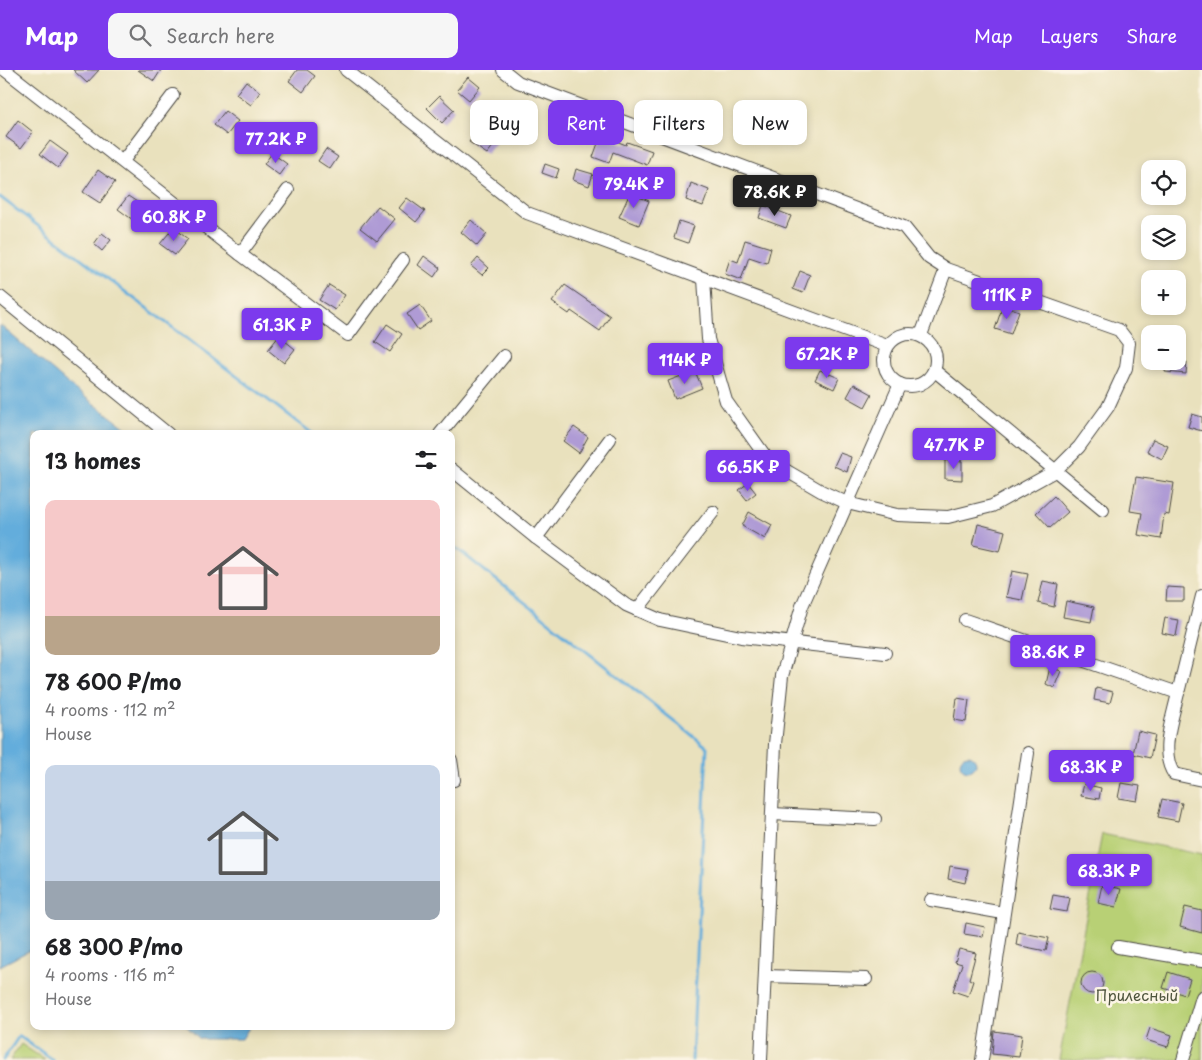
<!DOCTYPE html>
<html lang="en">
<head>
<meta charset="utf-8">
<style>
  body { margin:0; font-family:"Playpen Sans",sans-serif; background:#f6f6f6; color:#202124; height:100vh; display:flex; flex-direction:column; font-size:19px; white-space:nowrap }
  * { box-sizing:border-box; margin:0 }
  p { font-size:16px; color:#757577 }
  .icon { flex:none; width:28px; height:28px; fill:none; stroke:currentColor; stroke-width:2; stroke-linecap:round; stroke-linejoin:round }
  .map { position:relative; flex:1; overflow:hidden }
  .details { position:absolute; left:30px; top:360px; width:425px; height:600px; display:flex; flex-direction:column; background:#fff; border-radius:10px; box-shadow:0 2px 8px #0003 }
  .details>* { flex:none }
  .banner { position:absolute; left:470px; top:30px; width:475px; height:45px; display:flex; gap:10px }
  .controls { position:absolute; left:1141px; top:90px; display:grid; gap:10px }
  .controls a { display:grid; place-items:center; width:45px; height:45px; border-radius:10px; background:#fff; box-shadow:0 2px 8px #0003; font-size:25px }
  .price { position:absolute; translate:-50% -42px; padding:0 11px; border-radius:5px; background:#7c3aed; color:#fff; font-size:16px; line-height:32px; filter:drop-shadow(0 1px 2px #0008) }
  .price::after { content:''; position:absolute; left:50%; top:30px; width:15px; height:11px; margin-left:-8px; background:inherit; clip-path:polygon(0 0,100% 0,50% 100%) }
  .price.selected { background:#222; color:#fff }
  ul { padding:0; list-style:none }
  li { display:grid; align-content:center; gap:10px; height:265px; padding:0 15px }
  li span { display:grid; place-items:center; height:155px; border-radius:10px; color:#555 }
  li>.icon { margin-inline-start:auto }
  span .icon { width:90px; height:90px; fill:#fffc; stroke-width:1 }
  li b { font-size:21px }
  h2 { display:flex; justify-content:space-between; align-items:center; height:60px; padding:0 15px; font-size:21px }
  .tag { padding:0 18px; border-radius:10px; background:#fff; box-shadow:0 2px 8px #0003; font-size:18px; line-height:45px }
  .tag.selected { background:#7c3aed; color:#fff }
  header { display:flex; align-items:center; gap:30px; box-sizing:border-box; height:70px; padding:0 25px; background:#7c3aed; color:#fff }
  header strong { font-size:24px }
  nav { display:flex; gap:28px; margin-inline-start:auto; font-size:18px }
  .search { width:350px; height:45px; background:#f6f6f6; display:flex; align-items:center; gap:12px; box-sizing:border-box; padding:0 18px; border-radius:10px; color:#757577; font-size:19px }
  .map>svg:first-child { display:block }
  .green { fill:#b8d074; stroke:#727e50 }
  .water { fill:#64addc; stroke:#486c84 }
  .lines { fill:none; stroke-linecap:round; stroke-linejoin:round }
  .stream { stroke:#64addc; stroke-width:3 }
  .building { fill:#af9bd5 }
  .minor-casing { stroke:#484641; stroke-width:14 }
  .minor { stroke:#fff; stroke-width:12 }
  .labels { text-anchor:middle; stroke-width:5; stroke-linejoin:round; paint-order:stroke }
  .park-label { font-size:15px; fill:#4e543d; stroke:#fcf5e5 }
</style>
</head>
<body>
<header>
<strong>Map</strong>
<div class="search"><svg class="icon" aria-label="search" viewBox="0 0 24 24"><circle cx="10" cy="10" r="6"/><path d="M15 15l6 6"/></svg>Search here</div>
<nav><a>Map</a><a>Layers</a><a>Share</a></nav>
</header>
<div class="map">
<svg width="1202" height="990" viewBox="0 0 1202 990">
  <rect width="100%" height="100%" fill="#fcf5e5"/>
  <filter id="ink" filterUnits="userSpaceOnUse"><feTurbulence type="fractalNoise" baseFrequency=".02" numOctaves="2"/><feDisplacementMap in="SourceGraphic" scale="10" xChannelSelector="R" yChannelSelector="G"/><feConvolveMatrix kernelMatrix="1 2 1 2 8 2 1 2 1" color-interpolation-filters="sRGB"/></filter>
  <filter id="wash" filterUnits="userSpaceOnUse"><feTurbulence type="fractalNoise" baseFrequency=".0096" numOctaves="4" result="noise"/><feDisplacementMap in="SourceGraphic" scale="20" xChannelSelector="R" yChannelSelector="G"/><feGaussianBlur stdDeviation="1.12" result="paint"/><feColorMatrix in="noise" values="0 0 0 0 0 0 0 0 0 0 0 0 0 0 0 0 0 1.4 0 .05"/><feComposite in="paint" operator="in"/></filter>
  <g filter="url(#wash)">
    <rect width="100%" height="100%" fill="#e9e1bd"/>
    <!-- green -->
    <g class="green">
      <polygon points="1102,764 1202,785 1202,990 1059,990"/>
      <polygon points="21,974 45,990 10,990"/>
    </g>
    <!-- water -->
    <g class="water">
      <polygon points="0,255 73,318 134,364 34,364 34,878 0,896"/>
      <circle cx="968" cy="693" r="8"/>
      <polygon points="186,956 250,956 242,969 200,969"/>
    </g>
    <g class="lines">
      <!-- stream -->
      <g class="stream">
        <polyline points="0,127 313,364"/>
        <polyline points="451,474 707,677 692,990"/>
        <polyline points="3,990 19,966 53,990"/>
      </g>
    </g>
    <g id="blocks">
      <!-- building -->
      <g class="building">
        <polygon points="73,0 99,0 87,13"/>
        <polygon points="138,0 161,0 154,11"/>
        <polygon points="297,0 307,0 315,6 303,22 289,11"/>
        <polygon points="468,7 480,17 469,30 457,20"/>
        <polygon points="246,11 260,22 251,35 236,24"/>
        <polygon points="439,26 454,40 442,53 427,38"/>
        <polygon points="225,41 238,51 227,65 214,55"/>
        <polygon points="512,42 528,47 523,61 507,56"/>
        <polygon points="18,50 33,62 21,78 6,67"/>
        <polygon points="481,56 498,70 487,84 469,72"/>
        <polygon points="601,65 626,75 627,72 652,81 647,95 613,82 609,93 593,87"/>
        <polygon points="50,71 68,84 58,98 40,84"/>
        <polygon points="326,79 338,87 330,99 318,91"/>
        <polygon points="272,83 287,94 279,105 264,94"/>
        <polygon points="545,94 559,99 556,108 542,103"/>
        <polygon points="576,99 593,104 589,116 573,110"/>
        <polygon points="98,100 115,112 100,133 83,122"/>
        <polygon points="691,113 709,120 703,136 686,130"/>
        <polygon points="630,123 649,131 639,155 619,147"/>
        <polygon points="128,126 143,136 133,150 118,139"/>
        <polygon points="407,128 425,141 416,152 399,138"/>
        <polygon points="763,135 791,146 786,158 759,148"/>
        <polygon points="378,136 395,149 377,171 360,158"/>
        <polygon points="471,150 487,164 477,176 461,162"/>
        <polygon points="679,151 694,156 688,173 674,168"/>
        <polygon points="173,158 188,169 175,185 160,174"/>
        <polygon points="102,163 111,170 102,181 94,174"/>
        <polygon points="745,170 771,178 767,193 749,187 741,210 725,204 730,189 738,192"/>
        <polygon points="424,186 440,198 434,207 418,195"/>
        <polygon points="478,188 489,198 482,205 471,196"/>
        <polygon points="800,201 810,205 803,223 793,219"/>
        <polygon points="329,215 345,225 335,240 319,230"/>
        <polygon points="565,215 610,246 600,261 571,241 569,244 552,232"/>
        <polygon points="420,235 431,251 418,260 407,244"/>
        <polygon points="1003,235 1019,241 1011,264 995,259"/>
        <polygon points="387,254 402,264 390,282 375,272"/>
        <polygon points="279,266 295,279 284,293 268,280"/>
        <polygon points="1166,291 1187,292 1186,304 1165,302"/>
        <polygon points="820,300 839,308 834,319 815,310"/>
        <polygon points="695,301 702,318 675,329 668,311"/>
        <polygon points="854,314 872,324 865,337 847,327"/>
        <polygon points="1192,344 1202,347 1202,361 1188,357"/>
        <polygon points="574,357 588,367 579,383 563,371"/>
        <polygon points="1153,369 1168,376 1162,389 1147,381"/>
        <polygon points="840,383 851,387 847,402 834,396"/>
        <polygon points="945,390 962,391 962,410 945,409"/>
        <polygon points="1136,407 1174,413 1169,445 1164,444 1161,469 1138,465 1142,443 1130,441"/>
        <polygon points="748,413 756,423 747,430 739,420"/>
        <polygon points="1054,426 1068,442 1050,458 1036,443"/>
        <polygon points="749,442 772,455 765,469 742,456"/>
        <polygon points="978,454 1005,461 1000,481 973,475"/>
        <polygon points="1012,501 1028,504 1022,530 1006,527"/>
        <polygon points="1043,511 1058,514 1054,537 1038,533"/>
        <polygon points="1167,517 1184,518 1184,531 1166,531"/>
        <polygon points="1066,531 1094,537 1091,552 1063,547"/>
        <polygon points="1165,548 1179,550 1176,566 1162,563"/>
        <polygon points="1050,597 1061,601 1054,618 1046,614"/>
        <polygon points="1096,618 1113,622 1110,633 1094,630"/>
        <polygon points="957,628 969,630 966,652 954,650"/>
        <polygon points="1138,661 1155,665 1150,688 1133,684"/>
        <polygon points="1121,713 1140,716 1137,731 1118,728"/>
        <polygon points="1084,714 1101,718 1099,729 1081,726"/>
        <polygon points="1162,729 1182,733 1178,751 1158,747"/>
        <polygon points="950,796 968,799 965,813 948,809"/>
        <polygon points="1102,815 1121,819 1116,837 1098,833"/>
        <polygon points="1053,825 1070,828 1067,842 1050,839"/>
        <polygon points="1185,837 1202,841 1202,863 1180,857"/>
        <polygon points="966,853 985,857 983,867 964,864"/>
        <polygon points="1018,862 1049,868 1046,881 1016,875"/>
        <polygon points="959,879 976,883 969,909 973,911 968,926 953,921 962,894 955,892"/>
        <polygon points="1168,902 1190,909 1185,925 1163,918"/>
        <circle cx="1092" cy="913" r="11"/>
        <polygon points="1150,958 1172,965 1168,977 1146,970"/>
        <polygon points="994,961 1022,965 1019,987 992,984"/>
      </g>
    </g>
  </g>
  <g filter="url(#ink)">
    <use href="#blocks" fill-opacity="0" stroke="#484641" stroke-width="1"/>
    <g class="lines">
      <!-- minor casing -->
      <g class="minor-casing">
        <g id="minor">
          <polyline points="5,0 240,184 348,265 403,190"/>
          <polyline points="346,0 527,143 887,276"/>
          <polyline points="503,0 518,12 904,157 929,188 946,199 1119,260 1129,273 1126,298 1108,337 1079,377 1055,401 992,436 948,447 897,445 847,433 821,421 768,390 726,331 708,269 704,209"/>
          <polyline points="123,91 173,25"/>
          <polyline points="240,184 288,120"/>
          <polyline points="0,227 168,364"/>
          <circle cx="910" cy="290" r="26"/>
          <polyline points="921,265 946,199"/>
          <polyline points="935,301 1103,440"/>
          <polyline points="440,364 504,286"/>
          <polyline points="451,399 536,468 626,535 660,550 741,567 885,583"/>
          <polyline points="536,468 610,369"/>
          <polyline points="637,540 713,442"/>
          <path d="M965,550L1178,623C1173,647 1159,682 1174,704L1202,710"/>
          <polyline points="1178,623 1202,526"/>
          <polyline points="451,690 454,710"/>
          <polyline points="772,744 875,749"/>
          <polyline points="931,830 1003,843"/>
          <polyline points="1118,877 1202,891"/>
          <polyline points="765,906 866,909"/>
          <polyline points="761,990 775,674 782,606 802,536 900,314"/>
          <polyline points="982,990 1028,683"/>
          <polyline points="1183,990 1202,927"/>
        </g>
      </g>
      <!-- minor -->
      <use href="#minor" class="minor"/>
    </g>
  </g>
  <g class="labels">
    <!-- park labels -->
    <g class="park-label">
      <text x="1137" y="931">Прилесный</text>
    </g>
  </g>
</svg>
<div class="controls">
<a><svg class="icon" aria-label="locate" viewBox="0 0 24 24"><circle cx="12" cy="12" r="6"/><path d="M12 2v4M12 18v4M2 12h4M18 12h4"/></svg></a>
<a><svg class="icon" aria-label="layers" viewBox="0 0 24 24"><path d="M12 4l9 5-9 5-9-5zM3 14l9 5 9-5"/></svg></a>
<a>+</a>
<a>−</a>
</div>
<b class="price" style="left:276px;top:94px">77.2K ₽</b>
<b class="price" style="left:634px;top:139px">79.4K ₽</b>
<b class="price selected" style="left:775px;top:147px">78.6K ₽</b>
<b class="price" style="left:174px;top:172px">60.8K ₽</b>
<b class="price" style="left:1007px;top:250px">111K ₽</b>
<b class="price" style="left:282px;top:280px">61.3K ₽</b>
<b class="price" style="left:827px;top:309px">67.2K ₽</b>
<b class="price" style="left:685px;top:315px">114K ₽</b>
<b class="price" style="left:954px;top:400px">47.7K ₽</b>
<b class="price" style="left:748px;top:422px">66.5K ₽</b>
<b class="price" style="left:1053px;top:607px">88.6K ₽</b>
<b class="price" style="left:1091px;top:722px">68.3K ₽</b>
<b class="price" style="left:1109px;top:826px">68.3K ₽</b>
<div class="banner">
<a class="tag">Buy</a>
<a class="tag selected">Rent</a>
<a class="tag">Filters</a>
<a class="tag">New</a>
</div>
<section class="details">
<h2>13 homes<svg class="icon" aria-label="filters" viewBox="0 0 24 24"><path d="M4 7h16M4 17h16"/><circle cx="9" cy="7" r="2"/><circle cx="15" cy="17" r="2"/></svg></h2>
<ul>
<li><span style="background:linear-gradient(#f6c9c9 75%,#b9a48a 0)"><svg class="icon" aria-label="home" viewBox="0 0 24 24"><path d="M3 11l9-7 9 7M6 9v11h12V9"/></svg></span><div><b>78 600 ₽/mo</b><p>4 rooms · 112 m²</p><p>House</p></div></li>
<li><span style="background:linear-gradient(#c9d6e8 75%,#9aa5b1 0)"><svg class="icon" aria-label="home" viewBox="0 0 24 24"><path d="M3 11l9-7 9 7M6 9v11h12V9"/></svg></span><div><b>68 300 ₽/mo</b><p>4 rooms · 116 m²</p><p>House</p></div></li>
</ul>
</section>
</div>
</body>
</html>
